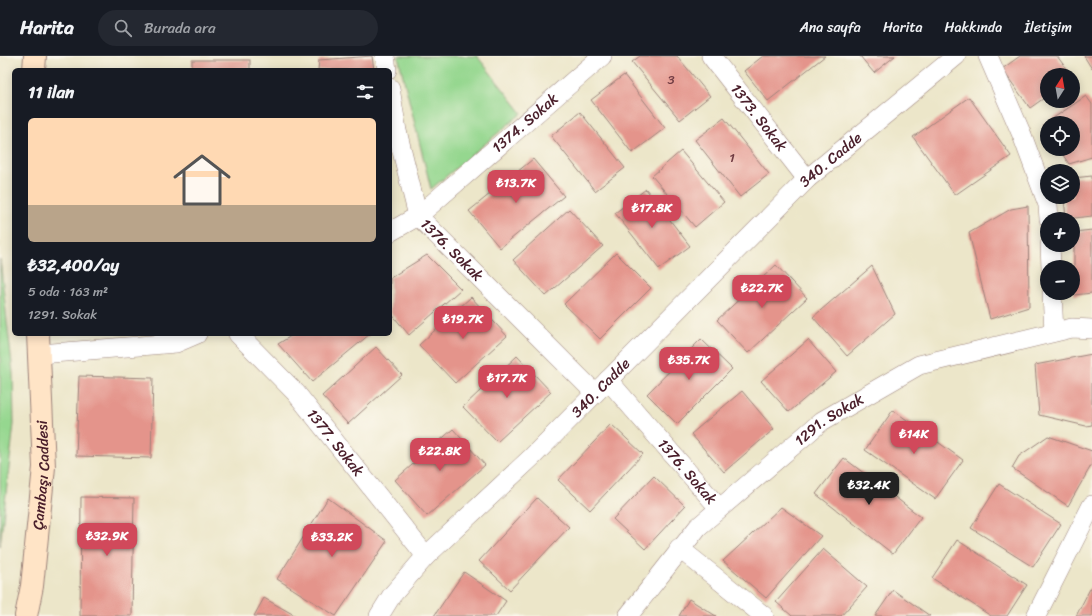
<!DOCTYPE html>
<html lang="tr">
<head>
<meta charset="utf-8">
<style>
  body { margin:0; font-family:Sriracha,sans-serif; background:#242831; color:#f1f3f6; height:100vh; display:flex; flex-direction:column; font-size:15px; white-space:nowrap }
  * { box-sizing:border-box; margin:0 }
  p { font-size:13px; color:#9ea1a6 }
  .icon { flex:none; width:22px; height:22px; fill:none; stroke:currentColor; stroke-width:2; stroke-linecap:round; stroke-linejoin:round }
  .map { position:relative; flex:1; overflow:hidden }
  .panel { position:absolute; left:12px; top:12px; width:380px; height:268px; display:flex; flex-direction:column; background:#171b24; border-radius:6px; box-shadow:0 2px 10px #0003 }
  .panel>* { flex:none }
  .needle { width:26px; rotate:11deg }
  .buttons { position:absolute; left:1040px; top:12px; display:grid; gap:8px }
  .buttons a { display:grid; place-items:center; width:40px; height:40px; border-radius:50%; background:#171b24; box-shadow:0 2px 10px #0003; font-size:20px }
  .price { position:absolute; translate:-50% -34px; padding:0 9px; border-radius:8px; background:#d1495b; color:#fff; font-size:13px; line-height:26px; filter:drop-shadow(0 1px 2px #0008) }
  .price::after { content:''; position:absolute; left:50%; top:24px; width:12px; height:9px; margin-left:-6px; background:inherit; clip-path:polygon(0 0,100% 0,50% 100%) }
  .price.current { background:#222; color:#fff }
  ul { padding:0; list-style:none }
  li { display:grid; align-content:center; gap:8px; height:212px; padding:0 16px }
  li span { display:grid; place-items:center; height:124px; border-radius:6px; color:#555 }
  li>.icon { margin-inline-start:auto }
  span .icon { width:72px; height:72px; fill:#fffc; stroke-width:1 }
  li b { font-size:17px }
  h2 { display:flex; justify-content:space-between; align-items:center; height:48px; padding:0 16px; font-size:17px }
  header { display:flex; align-items:center; gap:24px; box-sizing:border-box; height:56px; padding:0 20px; background:#171b24; border-bottom:1px solid #363941 }
  header strong { font-size:19px }
  nav { display:flex; gap:22px; margin-inline-start:auto; font-size:14px }
  .search { width:280px; height:36px; background:#242831; display:flex; align-items:center; gap:10px; box-sizing:border-box; padding:0 14px; border-radius:22px; color:#9ea1a6; font-size:15px }
  .map>svg:first-child { display:block }
  .green { fill:#95d78f; stroke:#707b5d }
  .building { fill:#e4948b }
  .lines { fill:none; stroke-linecap:round; stroke-linejoin:round }
  .minor-casing { stroke:#9b827a; stroke-width:20 }
  .secondary-casing { stroke:#9b827a; stroke-width:24 }
  .minor { stroke:#fff; stroke-width:19 }
  .secondary { stroke:#ffe4c6; stroke-width:22 }
  .labels { text-anchor:middle; stroke-width:3.5; stroke-linejoin:round; paint-order:stroke }
  .number-label { font-size:13px; fill:#703c43 }
  .street-label { font-size:15px; fill:#4a1f2b; stroke:#fbf7ec }
</style>
</head>
<body>
<header>
<strong>Harita</strong>
<div class="search"><svg class="icon" aria-label="search" viewBox="0 0 24 24"><circle cx="10" cy="10" r="6"/><path d="M15 15l6 6"/></svg>Burada ara</div>
<nav><a>Ana sayfa</a><a>Harita</a><a>Hakkında</a><a>İletişim</a></nav>
</header>
<div class="map">
<svg width="1092" height="560" viewBox="0 0 1092 560">
  <rect width="100%" height="100%" fill="#fbf7ec"/>
  <filter id="ink" filterUnits="userSpaceOnUse"><feTurbulence type="fractalNoise" baseFrequency=".025" numOctaves="2"/><feDisplacementMap in="SourceGraphic" scale="8" xChannelSelector="R" yChannelSelector="G"/><feConvolveMatrix kernelMatrix="1 2 1 2 8 2 1 2 1" color-interpolation-filters="sRGB"/></filter>
  <filter id="wash" filterUnits="userSpaceOnUse"><feTurbulence type="fractalNoise" baseFrequency=".012" numOctaves="4" result="noise"/><feDisplacementMap in="SourceGraphic" scale="16" xChannelSelector="R" yChannelSelector="G"/><feGaussianBlur stdDeviation="0.9" result="paint"/><feColorMatrix in="noise" values="0 0 0 0 0 0 0 0 0 0 0 0 0 0 0 0 0 1.4 0 .05"/><feComposite in="paint" operator="in"/></filter>
  <g filter="url(#wash)">
    <rect width="100%" height="100%" fill="#ece6c9"/>
    <!-- green -->
    <g class="green">
      <polygon points="398,0 477,0 522,57 431,133"/>
      <polygon points="0,203 13,317 14,368 0,490"/>
    </g>
    <g id="blocks">
      <!-- building -->
      <g class="building">
        <polygon points="372,0 374,14 318,14 319,4"/>
        <polygon points="640,0 677,0 710,40 680,64 632,6"/>
        <polygon points="763,0 825,0 768,45 744,15"/>
        <polygon points="860,0 895,0 874,17"/>
        <polygon points="1020,0 1057,0 1071,19 1047,19 1047,40 1030,52 1002,13"/>
        <polygon points="1084,0 1092,0 1092,13"/>
        <rect x="192" y="4" width="58" height="10"/>
        <polygon points="624,19 665,72 632,97 591,44"/>
        <polygon points="1086,40 1092,48 1092,101 1069,108 1059,93 1073,93 1073,67 1047,67 1047,75 1043,69"/>
        <polygon points="969,41 1011,100 955,139 913,81"/>
        <polygon points="580,56 625,112 595,135 551,80"/>
        <polygon points="724,62 769,118 740,141 695,84"/>
        <polygon points="681,95 724,146 695,171 652,120"/>
        <polygon points="533,103 564,140 500,192 469,155"/>
        <polygon points="1092,120 1092,160 1066,163 1064,141 1073,141 1073,122"/>
        <polygon points="646,133 690,190 659,213 615,157"/>
        <polygon points="1028,150 1029,251 990,263 969,177 1011,153"/>
        <polygon points="569,153 603,190 546,240 513,204"/>
        <polygon points="1092,174 1092,237 1074,239 1074,176"/>
        <polygon points="616,197 651,232 600,283 564,248"/>
        <polygon points="427,199 461,233 409,279 390,256 390,222"/>
        <polygon points="776,209 807,242 748,297 717,264"/>
        <polygon points="872,210 895,258 847,300 813,261"/>
        <polygon points="471,241 507,280 455,327 419,289"/>
        <polygon points="294,278 370,278 312,326 278,288"/>
        <polygon points="701,283 732,313 677,368 647,338"/>
        <polygon points="808,284 836,316 789,356 761,325"/>
        <polygon points="376,291 402,319 348,368 322,340"/>
        <polygon points="1092,298 1092,369 1086,370 1039,359 1035,309"/>
        <polygon points="517,300 551,336 497,386 463,351"/>
        <polygon points="79,320 153,322 151,402 76,400"/>
        <polygon points="742,335 774,373 724,416 691,378"/>
        <polygon points="893,354 963,404 935,443 865,394"/>
        <polygon points="611,368 643,398 590,454 558,424"/>
        <polygon points="453,373 485,409 427,460 395,424"/>
        <polygon points="1048,380 1092,395 1092,408 1068,450 1012,412 1019,400"/>
        <polygon points="844,402 921,461 893,498 816,438"/>
        <polygon points="654,420 685,450 645,493 613,463"/>
        <polygon points="999,428 1061,468 1033,511 971,472"/>
        <polygon points="81,441 134,442 132,560 80,560"/>
        <polygon points="328,442 387,485 336,560 277,523"/>
        <polygon points="537,442 569,471 510,534 479,505"/>
        <polygon points="781,451 821,480 766,542 723,505"/>
        <polygon points="957,484 1027,529 1007,560 991,560 932,522"/>
        <polygon points="823,493 867,531 841,560 792,560 776,546"/>
        <polygon points="464,516 506,545 496,560 434,560"/>
        <polygon points="1092,529 1092,560 1076,560"/>
        <polygon points="893,534 930,560 875,560"/>
        <polygon points="264,542 296,560 254,560"/>
        <polygon points="689,543 716,560 679,560"/>
      </g>
    </g>
  </g>
  <g filter="url(#ink)">
    <use href="#blocks" fill-opacity="0" stroke="#9b827a" stroke-width="1"/>
    <g class="lines">
      <!-- minor casing -->
      <g class="minor-casing">
        <g id="minor">
          <polyline points="385,0 387,14"/>
          <path id="s1" d="M711,0L807,123"/>
          <polyline points="988,0 1022,79 1048,149 1049,163"/>
          <path id="s2" d="M390,32L397,75L418,160L595,337"/>
          <path id="s3" d="M390,176L418,160L602,0"/>
          <polyline points="1050,189 1051,211"/>
          <polyline points="1052,237 1054,276"/>
          <path id="s4" d="M238,278L296,337L426,500"/>
          <polyline points="40,298 176,287 197,278"/>
          <path id="s5" d="M608,324L719,452"/>
          <polyline points="679,492 764,560"/>
          <path id="s6" d="M379,560L392,539L426,500L532,401L807,123L956,0"/>
          <path id="s7" d="M628,560L698,471L822,365L919,309L1072,272L1092,273"/>
          <polyline points="1036,560 1092,449"/>
        </g>
      </g>
      <!-- secondary casing -->
      <g class="secondary-casing">
        <g id="secondary">
          <polyline points="34,14 35,0"/>
          <path id="s8" d="M26,560L32,530L44,411L38,278"/>
        </g>
      </g>
      <!-- minor -->
      <use href="#minor" class="minor"/>
      <!-- secondary -->
      <use href="#secondary" class="secondary"/>
    </g>
  </g>
  <g class="labels">
    <!-- number labels -->
    <g class="number-label">
      <text x="671" y="28">3</text>
      <text x="732" y="106">1</text>
    </g>
    <!-- street labels -->
    <g class="street-label">
      <text dy="5" stroke="none"><textPath href="#s1" startOffset="78">1373. Sokak</textPath></text>
      <text dy="5" stroke="none"><textPath href="#s3" startOffset="174">1374. Sokak</textPath></text>
      <text dy="5" stroke="none"><textPath href="#s6" startOffset="643">340. Cadde</textPath></text>
      <text dy="5" stroke="none"><textPath href="#s2" startOffset="179">1376. Sokak</textPath></text>
      <text dy="5" stroke="none"><textPath href="#s6" startOffset="319">340. Cadde</textPath></text>
      <text dy="5" stroke="none"><textPath href="#s7" startOffset="283">1291. Sokak</textPath></text>
      <text dy="5" stroke="none"><textPath href="#s4" startOffset="146">1377. Sokak</textPath></text>
      <text dy="5" stroke="none"><textPath href="#s5" startOffset="121">1376. Sokak</textPath></text>
      <text dy="5" stroke="none"><textPath href="#s8" startOffset="142">Çambaşı Caddesi</textPath></text>
    </g>
  </g>
</svg>
<div class="buttons">
<a><svg class="needle" viewBox="-14 -14 28 28"><path d="M0-13l5 13h-10z" fill="#e53935"/><path d="M0 13l5-13h-10z" fill="#9ea1a6"/></svg></a>
<a><svg class="icon" aria-label="locate" viewBox="0 0 24 24"><circle cx="12" cy="12" r="6"/><path d="M12 2v4M12 18v4M2 12h4M18 12h4"/></svg></a>
<a><svg class="icon" aria-label="layers" viewBox="0 0 24 24"><path d="M12 4l9 5-9 5-9-5zM3 14l9 5 9-5"/></svg></a>
<a>+</a>
<a>−</a>
</div>
<b class="price" style="left:516px;top:148px">₺13.7K</b>
<b class="price" style="left:652px;top:173px">₺17.8K</b>
<b class="price" style="left:762px;top:253px">₺22.7K</b>
<b class="price" style="left:463px;top:284px">₺19.7K</b>
<b class="price" style="left:689px;top:325px">₺35.7K</b>
<b class="price" style="left:507px;top:343px">₺17.7K</b>
<b class="price" style="left:914px;top:399px">₺14K</b>
<b class="price" style="left:440px;top:416px">₺22.8K</b>
<b class="price current" style="left:869px;top:450px">₺32.4K</b>
<b class="price" style="left:107px;top:501px">₺32.9K</b>
<b class="price" style="left:332px;top:502px">₺33.2K</b>
<section class="panel">
<h2>11 ilan<svg class="icon" aria-label="filters" viewBox="0 0 24 24"><path d="M4 7h16M4 17h16"/><circle cx="9" cy="7" r="2"/><circle cx="15" cy="17" r="2"/></svg></h2>
<ul>
<li><span style="background:linear-gradient(#ffd9b3 70%,#b9a48a 0)"><svg class="icon" aria-label="home" viewBox="0 0 24 24"><path d="M3 11l9-7 9 7M6 9v11h12V9"/></svg></span><div><b>₺32,400/ay</b><p>5 oda · 163 m²</p><p>1291. Sokak</p></div></li>
</ul>
</section>
</div>
</body>
</html>
